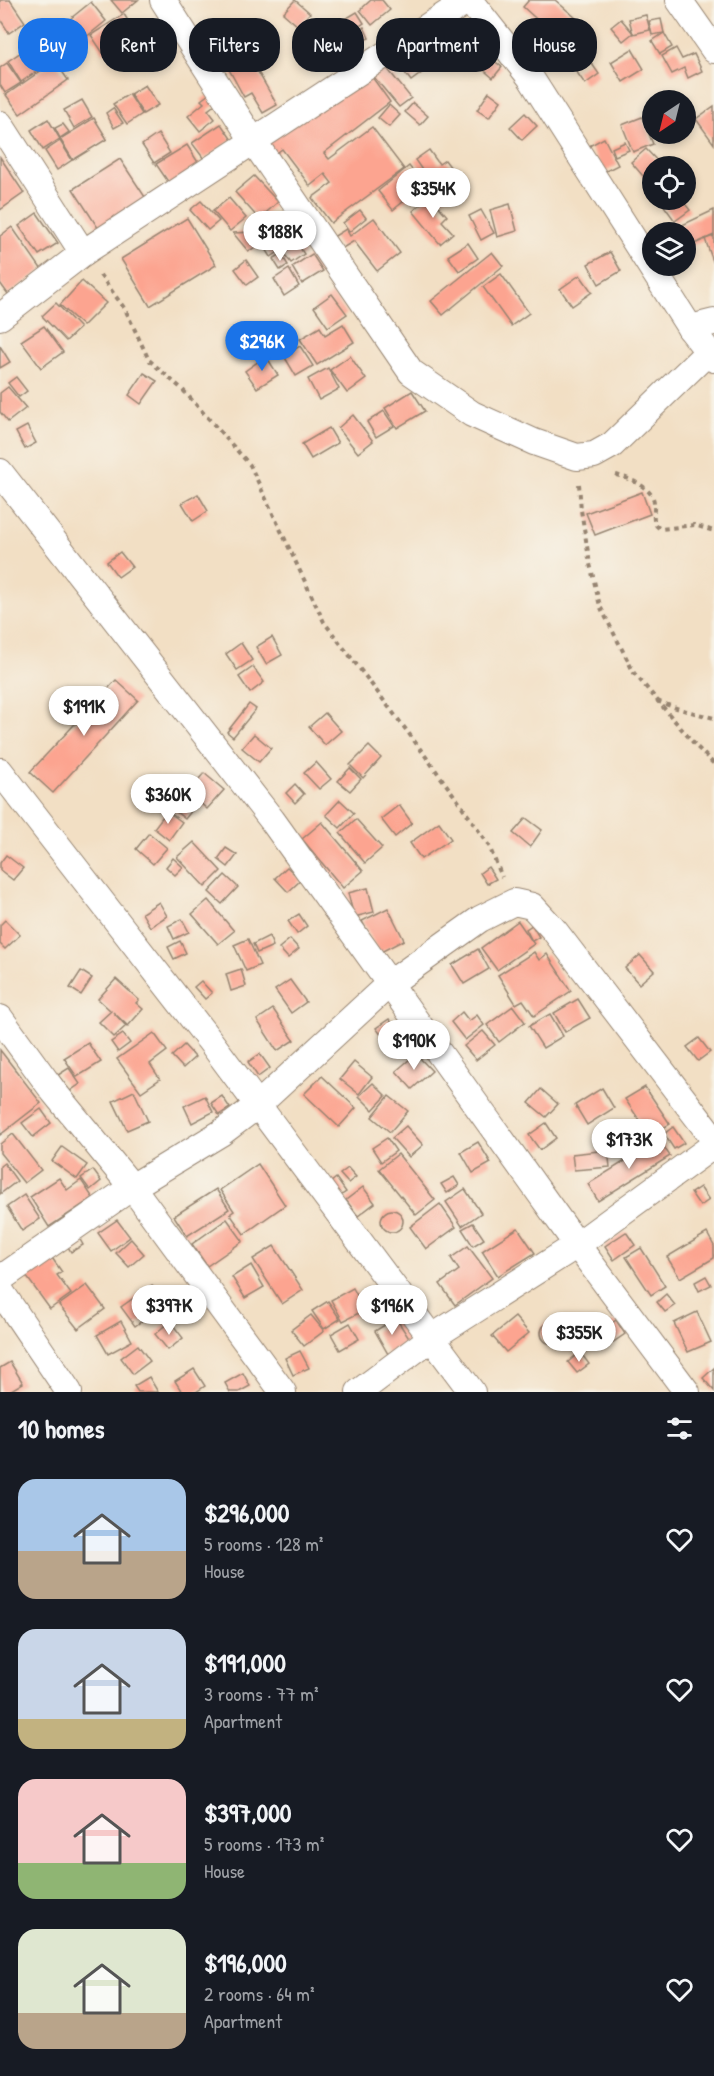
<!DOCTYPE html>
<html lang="en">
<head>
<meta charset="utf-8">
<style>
  body { margin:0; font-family:"Patrick Hand",sans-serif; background:#20242c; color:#f1f3f6; height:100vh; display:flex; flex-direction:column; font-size:22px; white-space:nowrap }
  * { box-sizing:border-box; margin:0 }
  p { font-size:20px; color:#9ea1a6 }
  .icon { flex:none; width:33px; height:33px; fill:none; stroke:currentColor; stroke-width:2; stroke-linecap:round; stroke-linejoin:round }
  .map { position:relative; height:1392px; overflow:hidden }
  .sheet { display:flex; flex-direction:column; background:#171b24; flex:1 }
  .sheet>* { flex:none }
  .banner { position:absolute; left:18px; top:18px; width:678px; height:54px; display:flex; gap:12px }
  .needle { width:39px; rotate:215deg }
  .buttons { position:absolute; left:642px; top:90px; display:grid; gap:12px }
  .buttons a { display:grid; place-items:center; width:54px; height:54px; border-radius:50%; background:#171b24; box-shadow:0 3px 9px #0003; font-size:30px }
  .price { position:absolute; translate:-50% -51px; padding:0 14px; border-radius:21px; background:#fff; color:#222; font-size:20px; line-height:39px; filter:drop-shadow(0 2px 3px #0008) }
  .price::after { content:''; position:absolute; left:50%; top:36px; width:18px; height:14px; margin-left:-9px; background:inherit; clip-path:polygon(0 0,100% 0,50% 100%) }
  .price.active { background:#1a73e8; color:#fff }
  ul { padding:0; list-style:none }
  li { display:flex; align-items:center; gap:18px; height:150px; padding:0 18px }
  li span { display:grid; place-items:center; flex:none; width:168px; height:120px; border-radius:18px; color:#555 }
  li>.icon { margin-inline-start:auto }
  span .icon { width:72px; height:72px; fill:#fffc; stroke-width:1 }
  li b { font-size:26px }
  h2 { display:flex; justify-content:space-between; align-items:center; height:72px; padding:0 18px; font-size:26px }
  .tag { padding:0 21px; border-radius:24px; background:#171b24; box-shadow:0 3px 9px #0003; font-size:21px; line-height:54px }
  .tag.active { background:#1a73e8; color:#fff }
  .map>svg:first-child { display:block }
  .building { fill:#fca490 }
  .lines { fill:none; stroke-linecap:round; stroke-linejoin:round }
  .street-casing { stroke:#968471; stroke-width:28 }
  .path { stroke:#968471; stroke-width:4; stroke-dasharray:4.5 4.5; stroke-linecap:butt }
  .street { stroke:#fff; stroke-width:26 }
</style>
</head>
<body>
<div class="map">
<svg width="714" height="1392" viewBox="0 0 714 1392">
  <rect width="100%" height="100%" fill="#f7f3e8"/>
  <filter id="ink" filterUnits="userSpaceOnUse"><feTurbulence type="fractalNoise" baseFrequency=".0167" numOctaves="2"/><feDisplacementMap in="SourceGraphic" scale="12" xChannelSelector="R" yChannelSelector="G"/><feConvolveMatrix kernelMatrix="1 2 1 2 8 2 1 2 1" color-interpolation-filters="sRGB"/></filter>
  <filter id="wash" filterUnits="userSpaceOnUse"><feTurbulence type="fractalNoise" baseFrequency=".008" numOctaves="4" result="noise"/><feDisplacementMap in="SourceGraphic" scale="24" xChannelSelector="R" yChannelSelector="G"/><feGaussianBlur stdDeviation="1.35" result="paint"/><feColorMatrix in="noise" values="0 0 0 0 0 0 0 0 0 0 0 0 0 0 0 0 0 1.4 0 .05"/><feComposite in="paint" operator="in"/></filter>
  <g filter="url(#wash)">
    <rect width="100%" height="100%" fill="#f2dfc4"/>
    <g id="blocks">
      <!-- building -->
      <g class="building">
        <polygon points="0,0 10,0 25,22 9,33 0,19"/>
        <polygon points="111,0 138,0 122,13"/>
        <polygon points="295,0 310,13 298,26 283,13"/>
        <polygon points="371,0 382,0 390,10 372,25 360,10"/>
        <polygon points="529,0 555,0 583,24 565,45 523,7"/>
        <polygon points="91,2 106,21 75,46 60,27"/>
        <polygon points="357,12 364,23 349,33 342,21"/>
        <polygon points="124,14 135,33 103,53 91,35"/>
        <polygon points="646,15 650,30 633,34 629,19"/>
        <polygon points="621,19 633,33 623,41 611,27"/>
        <polygon points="661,19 664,33 652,35 649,21"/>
        <polygon points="364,27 369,38 356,43 351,33"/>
        <polygon points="225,33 235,52 216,62 207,42"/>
        <polygon points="664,33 672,47 660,54 652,41"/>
        <polygon points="39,40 53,60 21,82 8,61"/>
        <polygon points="471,41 486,55 474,68 458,55"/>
        <polygon points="676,48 682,59 694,54 702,71 688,78 684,68 672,74 662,56"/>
        <polygon points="632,49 644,69 623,82 611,62"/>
        <polygon points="246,51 277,105 263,113 251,93 244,97 225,62"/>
        <polygon points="488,56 502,67 493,78 479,66"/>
        <polygon points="55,61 68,80 20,114 6,95"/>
        <polygon points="415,61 423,72 411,81 402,69"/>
        <polygon points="590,61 599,74 585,84 576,71"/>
        <polygon points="7,63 21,83 5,93 0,85 0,68"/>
        <polygon points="386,67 411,98 399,107 374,77"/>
        <polygon points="372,77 390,102 324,153 329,159 372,127 404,169 331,223 312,198 332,183 325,174 310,186 282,149 274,155 266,144 347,84 353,91"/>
        <polygon points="145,85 158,105 143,114 130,94"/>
        <polygon points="489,92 501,101 489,118 477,110"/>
        <polygon points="129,94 142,114 127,124 113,104"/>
        <polygon points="209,94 217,103 208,110 215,119 200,131 188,116 204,103 201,100"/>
        <polygon points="82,100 92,117 74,128 64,110"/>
        <polygon points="413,103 428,116 420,125 405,112"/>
        <polygon points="389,105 400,115 389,127 378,118"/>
        <polygon points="714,106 714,144 696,119"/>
        <polygon points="113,108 123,123 114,128 106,113"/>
        <polygon points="525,113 537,126 522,140 510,127"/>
        <polygon points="642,117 653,144 633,152 622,125"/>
        <polygon points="94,118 107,139 73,160 60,139"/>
        <polygon points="48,119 60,139 43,150 31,130"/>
        <polygon points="63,124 69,132 60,138 55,128"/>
        <polygon points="221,124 232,140 204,159 192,143"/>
        <polygon points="158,134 170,153 154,163 142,145"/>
        <polygon points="604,138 618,165 604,172 589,146"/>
        <polygon points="60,141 72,160 57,170 45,151"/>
        <polygon points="625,142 629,150 615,156 612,148"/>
        <polygon points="187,145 201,167 171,186 156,164"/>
        <polygon points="646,149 662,166 652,166 652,180 649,183 631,162"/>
        <polygon points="429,150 439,164 445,160 457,176 461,173 467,181 440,200 422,175 424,173 415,160"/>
        <polygon points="0,157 24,193 0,210"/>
        <polygon points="120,159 147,200 100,231 73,189"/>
        <polygon points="409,166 424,185 393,210 378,191"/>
        <polygon points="254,176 278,202 259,219 235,192"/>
        <polygon points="430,196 447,216 442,221 453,233 440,244 413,211"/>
        <polygon points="229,198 246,218 230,231 213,211"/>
        <polygon points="668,200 682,200 690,210 675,221 662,203"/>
        <polygon points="201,201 219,221 208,230 190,210"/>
        <polygon points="510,204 517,231 497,237 490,210"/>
        <polygon points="360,210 366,218 349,232 343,223"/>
        <polygon points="481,210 494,233 481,240 469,216"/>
        <polygon points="714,210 714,235 688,247 686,242 686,232 681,232 678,227"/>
        <polygon points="37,213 58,243 39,255 19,226"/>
        <polygon points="187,218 216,265 150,306 121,259"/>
        <polygon points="374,218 400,253 377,271 354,241 341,249 333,237 346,229 350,236"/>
        <polygon points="268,224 276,234 264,243 256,233"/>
        <polygon points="12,227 42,270 8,294 0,283 0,236"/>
        <polygon points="254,232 261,245 248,251 233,233"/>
        <polygon points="714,236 714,264 705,239"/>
        <polygon points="275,237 283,249 271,257 263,244"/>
        <polygon points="297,243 304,254 291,263 283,252"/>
        <polygon points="468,243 478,258 459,271 448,256"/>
        <polygon points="492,252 503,266 443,315 431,301"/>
        <polygon points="610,252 621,271 599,284 588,264"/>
        <polygon points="281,254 288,265 280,270 273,259"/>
        <polygon points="312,254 323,271 302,284 292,267"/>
        <polygon points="246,260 258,277 247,285 235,269"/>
        <polygon points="289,269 299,286 284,296 274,279"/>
        <polygon points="501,274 529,313 511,326 483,287"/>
        <polygon points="580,275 592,292 572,306 560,289"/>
        <polygon points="82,281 106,303 83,326 60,305"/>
        <polygon points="332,294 347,314 328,327 314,307"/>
        <polygon points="56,303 80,328 66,341 42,316"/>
        <polygon points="343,324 354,342 317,365 300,339 320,327 325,335"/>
        <polygon points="44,326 63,352 41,368 21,341"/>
        <polygon points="0,346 10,362 0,368"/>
        <polygon points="300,346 313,366 296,376 284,356"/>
        <polygon points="266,356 278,375 257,388 245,371"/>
        <polygon points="350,356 366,379 347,393 330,370"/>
        <polygon points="328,368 339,389 319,400 308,379"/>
        <polygon points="144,373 157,381 141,404 129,395"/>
        <polygon points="16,377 27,391 19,397 8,383"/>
        <polygon points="8,387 26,408 8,422 0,412 0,393"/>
        <polygon points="412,391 425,411 397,428 385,408"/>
        <polygon points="384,411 394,426 376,437 367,422"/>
        <polygon points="353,415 373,441 358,453 338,428"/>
        <polygon points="27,426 36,443 25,449 16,432"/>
        <polygon points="329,428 338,443 311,459 302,444"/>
        <polygon points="642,492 650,514 595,535 586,513"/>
        <polygon points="198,494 208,511 193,521 182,503"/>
        <polygon points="120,552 132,567 118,577 107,562"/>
        <polygon points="272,637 282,655 266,664 256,647"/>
        <polygon points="241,643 252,660 237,670 226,654"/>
        <polygon points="253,667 264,682 250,693 239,677"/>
        <polygon points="116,680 138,700 53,793 30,772"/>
        <polygon points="249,704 256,709 233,737 227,732"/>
        <polygon points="325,713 341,731 325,745 309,727"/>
        <polygon points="254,734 271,748 259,762 242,748"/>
        <polygon points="369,746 381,758 363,778 350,765"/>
        <polygon points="316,762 331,779 319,789 304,773"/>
        <polygon points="350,768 361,779 350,791 338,781"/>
        <polygon points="204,773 224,790 207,809 188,792"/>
        <polygon points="295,784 304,794 295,803 286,793"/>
        <polygon points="181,792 197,804 185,819 170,807"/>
        <polygon points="340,800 354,813 340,828 326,815"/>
        <polygon points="399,805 412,823 395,837 381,819"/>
        <polygon points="167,811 182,822 169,840 154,828"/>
        <polygon points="526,818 542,830 530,847 513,833"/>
        <polygon points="356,819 382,848 365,863 340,833"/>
        <polygon points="322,822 363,871 343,888 302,839"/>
        <polygon points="439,822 451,839 421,859 410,843"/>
        <polygon points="149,833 167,848 153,864 136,849"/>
        <polygon points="194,842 221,871 205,887 177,857"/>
        <polygon points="226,848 237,855 228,867 218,859"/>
        <polygon points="6,855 23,868 13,880 0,870 0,863"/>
        <polygon points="173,858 183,867 175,875 166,867"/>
        <polygon points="287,867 301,880 288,892 275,878"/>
        <polygon points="488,867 496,879 487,884 480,873"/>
        <polygon points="225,875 238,887 222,904 209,892"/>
        <polygon points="368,888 374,912 354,917 348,893"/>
        <polygon points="208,900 234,931 218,944 192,914"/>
        <polygon points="159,902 167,916 150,927 142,913"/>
        <polygon points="388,908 404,940 379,953 362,921"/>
        <polygon points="299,914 307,926 297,934 288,921"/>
        <polygon points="182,919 189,932 174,939 168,926"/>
        <polygon points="5,920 20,935 5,949 0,944 0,925"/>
        <polygon points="518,921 534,944 497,970 481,948"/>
        <polygon points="532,925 539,937 532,941 526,929"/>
        <polygon points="269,936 273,946 257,953 253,944"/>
        <polygon points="248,939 260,965 246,971 234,945"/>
        <polygon points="290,939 299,949 288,958 279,948"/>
        <polygon points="180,941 186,953 174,959 168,947"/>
        <polygon points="478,949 489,969 464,984 452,965"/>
        <polygon points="534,952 539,960 547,954 571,991 534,1016 523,1000 516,1004 498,975"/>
        <polygon points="640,955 654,971 639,984 625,968"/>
        <polygon points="241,969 246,986 231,991 226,974"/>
        <polygon points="81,971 92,978 81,995 70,988"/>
        <polygon points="116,979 139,1000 136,1003 143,1009 128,1026 113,1012 126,1026 114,1037 99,1022 111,1011 98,999"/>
        <polygon points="290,980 306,1002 291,1013 275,990"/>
        <polygon points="201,981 212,993 205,999 194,987"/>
        <polygon points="578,999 590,1018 565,1032 554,1013"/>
        <polygon points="513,1006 525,1022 499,1042 487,1025"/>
        <polygon points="273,1009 294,1040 277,1051 257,1020"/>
        <polygon points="462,1012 469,1021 477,1015 484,1025 465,1040 451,1022"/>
        <polygon points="550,1014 563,1036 543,1048 529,1026"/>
        <polygon points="389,1019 411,1048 398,1057 376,1028"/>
        <polygon points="483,1031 495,1045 476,1060 464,1046"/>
        <polygon points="154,1033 167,1051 150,1064 160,1079 141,1092 117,1059"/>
        <polygon points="123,1034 130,1043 118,1052 111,1042"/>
        <polygon points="699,1038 710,1052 698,1061 687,1047"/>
        <polygon points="88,1043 101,1062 77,1077 64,1058"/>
        <polygon points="184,1045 195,1057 183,1068 172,1056"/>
        <polygon points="0,1050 41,1103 0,1135"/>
        <polygon points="260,1054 270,1068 258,1077 248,1062"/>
        <polygon points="416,1054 432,1071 412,1089 396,1071"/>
        <polygon points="354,1062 372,1077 359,1094 340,1079"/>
        <polygon points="69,1068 80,1084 70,1091 58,1075"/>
        <polygon points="322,1076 356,1108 339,1127 304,1094"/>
        <polygon points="373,1083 386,1096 373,1110 359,1096"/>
        <polygon points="645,1087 670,1124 650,1136 625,1099"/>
        <polygon points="602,1088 614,1108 587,1125 575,1105"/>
        <polygon points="541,1089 558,1104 546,1117 529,1103"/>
        <polygon points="134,1091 148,1121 127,1130 113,1101"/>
        <polygon points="205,1096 213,1112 192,1123 184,1106"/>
        <polygon points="222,1096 230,1108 219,1115 211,1103"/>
        <polygon points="389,1096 408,1111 390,1132 372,1117"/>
        <polygon points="41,1109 51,1123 33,1137 22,1123"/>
        <polygon points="546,1123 556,1138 540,1150 529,1135"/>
        <polygon points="406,1126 423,1145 409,1157 392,1138"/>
        <polygon points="673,1127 684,1143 674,1149 664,1134"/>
        <polygon points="13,1134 41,1170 24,1183 0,1153 0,1144"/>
        <polygon points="387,1138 396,1151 381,1162 372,1148"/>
        <polygon points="659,1140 670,1156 598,1201 588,1184"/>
        <polygon points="478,1142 491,1163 473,1173 461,1152"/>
        <polygon points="62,1147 87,1165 77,1179 52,1161"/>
        <polygon points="608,1150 610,1167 574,1170 572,1154"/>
        <polygon points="398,1154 435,1200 416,1215 379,1169"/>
        <polygon points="4,1163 17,1181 0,1194 0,1166"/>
        <polygon points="258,1164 285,1205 244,1234 230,1214 234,1211 220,1190"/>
        <polygon points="348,1168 356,1177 348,1183 340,1174"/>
        <polygon points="93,1170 101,1181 90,1190 81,1178"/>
        <polygon points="454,1177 459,1185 447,1193 441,1184"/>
        <polygon points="59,1178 67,1190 81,1180 93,1198 49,1227 30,1197"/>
        <polygon points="336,1178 346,1192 340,1196 330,1183"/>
        <polygon points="363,1187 375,1203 358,1216 346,1200"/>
        <polygon points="700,1187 709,1200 700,1206 691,1193"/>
        <polygon points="216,1189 229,1209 187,1236 174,1216"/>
        <polygon points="465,1189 481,1213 462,1226 446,1202"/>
        <polygon points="24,1195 40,1219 22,1231 7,1207"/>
        <polygon points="440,1204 456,1227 426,1249 410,1227"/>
        <circle cx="392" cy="1221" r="11"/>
        <polygon points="227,1219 243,1241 207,1266 192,1244"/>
        <polygon points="117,1220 130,1237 111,1251 98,1233"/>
        <polygon points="473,1223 484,1239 473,1246 462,1229"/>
        <polygon points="518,1228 535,1253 498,1276 482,1251"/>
        <polygon points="626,1232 635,1245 614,1260 605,1246"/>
        <polygon points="707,1233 714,1246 714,1258 680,1278 667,1257"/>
        <polygon points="78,1236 83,1245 71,1252 66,1243"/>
        <polygon points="131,1239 144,1254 129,1267 116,1253"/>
        <polygon points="274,1246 303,1290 282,1304 253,1259"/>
        <polygon points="468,1246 492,1278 455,1305 440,1284 459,1270 451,1258"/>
        <polygon points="641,1248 665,1286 651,1295 626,1257"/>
        <polygon points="50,1255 62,1272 57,1275 71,1294 50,1309 24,1273"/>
        <polygon points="251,1265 264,1287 245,1298 232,1277"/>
        <polygon points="706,1276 711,1285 699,1291 695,1282"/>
        <polygon points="87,1285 105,1309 78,1329 59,1305"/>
        <polygon points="152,1285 165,1304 135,1326 121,1307"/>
        <polygon points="353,1288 365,1310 343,1321 331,1300"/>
        <polygon points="666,1294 675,1305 665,1312 657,1302"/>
        <polygon points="328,1301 340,1319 324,1329 312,1311"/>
        <polygon points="697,1312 711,1342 688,1352 674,1323"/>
        <polygon points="311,1315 324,1331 304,1346 291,1330"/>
        <polygon points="515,1317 529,1333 506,1352 492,1336"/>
        <polygon points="396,1318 410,1340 388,1354 375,1331"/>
        <polygon points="616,1320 625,1334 612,1343 603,1330"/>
        <polygon points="121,1321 132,1341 108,1354 97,1335"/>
        <polygon points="170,1321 183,1338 168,1350 155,1334"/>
        <circle cx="552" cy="1333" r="11"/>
        <polygon points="350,1323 359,1339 340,1350 331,1334"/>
        <polygon points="138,1345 150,1361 133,1374 121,1358"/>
        <polygon points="300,1351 309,1368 293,1375 285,1358"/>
        <polygon points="580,1352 589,1364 577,1373 568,1362"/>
        <polygon points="10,1362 23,1383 8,1392 0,1392 0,1368"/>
        <polygon points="714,1368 714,1391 703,1378"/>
        <polygon points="194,1369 205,1386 196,1392 182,1392 175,1381"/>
        <polygon points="243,1373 250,1386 239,1392 230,1392 225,1383"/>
        <polygon points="149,1377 158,1392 138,1392 134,1386"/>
      </g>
    </g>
  </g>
  <g filter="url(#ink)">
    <use href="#blocks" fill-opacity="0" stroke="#968471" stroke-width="1.5"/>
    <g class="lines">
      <!-- street casing -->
      <g class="street-casing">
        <g id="street">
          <polyline points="163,0 254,142 411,372 472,414 534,442 577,457 594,455 612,445 708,352"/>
          <polyline points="469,0 530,77 690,328 714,359"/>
          <polyline points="679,0 714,50"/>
          <polyline points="0,124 83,253"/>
          <polyline points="0,317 83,253 468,0"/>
          <polyline points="690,328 714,322"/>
          <polyline points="0,472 272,820 577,1245 687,1392"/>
          <polyline points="0,771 210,1041 472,1392"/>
          <polyline points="0,1018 54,1092 132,1187 283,1392"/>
          <polyline points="0,1279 132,1187 221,1133 258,1105 389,984 480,919 514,902 532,906 554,930 714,1139"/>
          <polyline points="0,1290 69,1392"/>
          <polyline points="359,1392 431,1338 577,1245 714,1145"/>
        </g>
      </g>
      <!-- path -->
      <g class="path">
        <polyline points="100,275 125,309 149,360 183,390 250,465 324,622 407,731 459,802 489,846 502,877"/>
        <path d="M616,475C628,478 647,485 653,498C657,509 648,525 662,529L694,525L714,531"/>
        <polyline points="579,484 581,510 590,564 600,606 634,673 697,747 714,764"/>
        <polyline points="657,701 679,709 714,718"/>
      </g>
      <!-- street -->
      <use href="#street" class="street"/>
    </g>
  </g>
</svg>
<div class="buttons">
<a><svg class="needle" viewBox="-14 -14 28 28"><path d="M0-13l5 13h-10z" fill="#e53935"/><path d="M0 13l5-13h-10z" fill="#9ea1a6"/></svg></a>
<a><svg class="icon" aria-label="locate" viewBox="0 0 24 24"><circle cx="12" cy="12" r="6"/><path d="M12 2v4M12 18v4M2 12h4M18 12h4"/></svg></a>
<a><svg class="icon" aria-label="layers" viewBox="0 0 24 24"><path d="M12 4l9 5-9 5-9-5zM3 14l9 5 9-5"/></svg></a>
</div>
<b class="price" style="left:433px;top:219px">$354K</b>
<b class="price" style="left:280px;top:262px">$188K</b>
<b class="price active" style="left:262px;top:372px">$296K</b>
<b class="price" style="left:84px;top:737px">$191K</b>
<b class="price" style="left:168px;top:825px">$360K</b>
<b class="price" style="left:414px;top:1071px">$190K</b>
<b class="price" style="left:629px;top:1170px">$173K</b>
<b class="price" style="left:169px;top:1336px">$397K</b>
<b class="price" style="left:392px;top:1336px">$196K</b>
<b class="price" style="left:579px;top:1363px">$355K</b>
<div class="banner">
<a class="tag active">Buy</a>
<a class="tag">Rent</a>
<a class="tag">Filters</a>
<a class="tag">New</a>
<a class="tag">Apartment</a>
<a class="tag">House</a>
</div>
</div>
<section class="sheet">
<h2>10 homes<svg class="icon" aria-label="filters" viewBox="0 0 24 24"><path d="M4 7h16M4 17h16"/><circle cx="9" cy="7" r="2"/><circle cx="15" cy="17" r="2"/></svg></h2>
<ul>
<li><span style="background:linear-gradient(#a9c7e8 60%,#b9a48a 0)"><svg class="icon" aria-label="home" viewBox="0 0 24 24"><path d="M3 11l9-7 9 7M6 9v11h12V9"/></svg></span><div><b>$296,000</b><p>5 rooms · 128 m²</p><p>House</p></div><svg class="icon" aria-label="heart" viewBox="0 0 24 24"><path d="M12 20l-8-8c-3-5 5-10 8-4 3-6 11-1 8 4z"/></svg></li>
<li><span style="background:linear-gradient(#c9d6e8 75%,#c2b280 0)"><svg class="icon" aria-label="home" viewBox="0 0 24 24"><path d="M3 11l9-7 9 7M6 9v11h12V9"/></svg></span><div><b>$191,000</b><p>3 rooms · 77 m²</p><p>Apartment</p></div><svg class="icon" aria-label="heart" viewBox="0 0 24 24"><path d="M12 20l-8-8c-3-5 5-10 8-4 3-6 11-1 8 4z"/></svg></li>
<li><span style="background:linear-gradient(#f6c9c9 70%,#8fb573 0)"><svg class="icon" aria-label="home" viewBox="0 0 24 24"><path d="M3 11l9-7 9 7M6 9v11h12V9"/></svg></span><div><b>$397,000</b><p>5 rooms · 173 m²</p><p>House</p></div><svg class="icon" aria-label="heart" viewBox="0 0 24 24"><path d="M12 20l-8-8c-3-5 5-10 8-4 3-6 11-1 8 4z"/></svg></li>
<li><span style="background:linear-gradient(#dfe7d0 70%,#b9a48a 0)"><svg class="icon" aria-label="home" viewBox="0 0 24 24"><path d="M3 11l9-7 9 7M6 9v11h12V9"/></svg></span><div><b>$196,000</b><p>2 rooms · 64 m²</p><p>Apartment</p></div><svg class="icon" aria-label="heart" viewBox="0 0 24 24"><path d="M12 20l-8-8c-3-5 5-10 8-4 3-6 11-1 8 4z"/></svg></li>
</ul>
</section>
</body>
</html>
